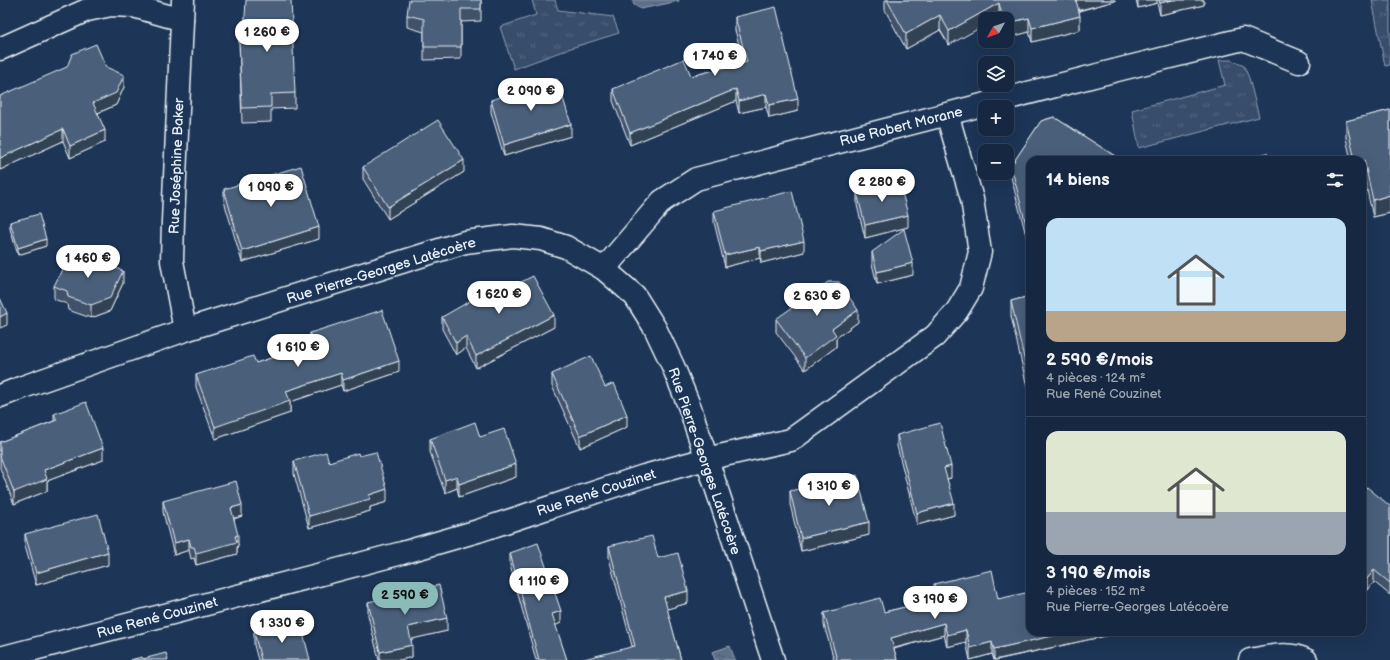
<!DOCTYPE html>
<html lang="fr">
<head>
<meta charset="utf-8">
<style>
  body { margin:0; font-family:"Balsamiq Sans",sans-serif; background:#23344c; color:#f1f3f6; height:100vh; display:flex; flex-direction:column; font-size:15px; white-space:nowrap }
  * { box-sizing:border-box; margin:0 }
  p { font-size:13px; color:#9ea6b1 }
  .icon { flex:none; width:22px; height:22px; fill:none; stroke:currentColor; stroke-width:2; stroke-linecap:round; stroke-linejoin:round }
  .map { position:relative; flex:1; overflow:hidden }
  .details { position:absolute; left:1026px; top:156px; width:340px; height:480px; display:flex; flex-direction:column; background:#162841; border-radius:12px; box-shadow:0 4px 16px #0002,0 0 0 1px #35445a }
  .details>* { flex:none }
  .needle { width:26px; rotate:230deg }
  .buttons { position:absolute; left:978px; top:12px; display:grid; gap:8px }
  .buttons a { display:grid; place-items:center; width:36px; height:36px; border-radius:8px; background:#162841; box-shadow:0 4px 16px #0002,0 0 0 1px #35445a; font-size:20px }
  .price { position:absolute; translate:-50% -34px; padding:0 9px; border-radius:14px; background:#fff; color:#222; font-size:13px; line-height:26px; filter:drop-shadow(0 1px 2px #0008) }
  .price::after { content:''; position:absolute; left:50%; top:24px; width:12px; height:9px; margin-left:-6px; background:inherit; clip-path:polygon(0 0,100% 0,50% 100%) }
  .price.active { background:#8bbbb9; color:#111 }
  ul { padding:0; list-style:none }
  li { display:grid; align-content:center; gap:8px; height:212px; padding:0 20px }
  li+li { border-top:1px solid #35445a }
  li span { display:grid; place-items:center; height:124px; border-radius:12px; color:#555 }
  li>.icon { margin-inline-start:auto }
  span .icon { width:72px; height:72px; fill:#fffc; stroke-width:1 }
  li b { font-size:17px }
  h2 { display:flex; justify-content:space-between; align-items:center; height:48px; padding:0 20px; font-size:17px }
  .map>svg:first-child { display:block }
  .grass { fill:url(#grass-tufts); stroke:#909fb2 }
  .water { fill:url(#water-ripples); stroke:#95a4b5 }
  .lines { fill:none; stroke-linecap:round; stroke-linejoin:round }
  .street-casing { stroke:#e8f1f8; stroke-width:25 }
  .street { stroke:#1d3557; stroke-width:22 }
  .wall { fill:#3f5169; stroke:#e8f1f8 }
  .shaded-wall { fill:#334255; stroke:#e8f1f8 }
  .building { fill:#495e7a; stroke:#e8f1f8 }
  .labels { text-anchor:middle; stroke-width:3; stroke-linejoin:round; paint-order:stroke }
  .street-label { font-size:14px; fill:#e8f1f8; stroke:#1d3557 }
</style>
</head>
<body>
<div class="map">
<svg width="1390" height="660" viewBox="0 0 1390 660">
  <defs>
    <pattern id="grass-tufts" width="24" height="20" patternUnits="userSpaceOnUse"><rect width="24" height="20" fill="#374d6c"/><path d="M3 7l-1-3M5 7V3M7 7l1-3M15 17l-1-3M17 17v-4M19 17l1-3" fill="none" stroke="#546782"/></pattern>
    <pattern id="water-ripples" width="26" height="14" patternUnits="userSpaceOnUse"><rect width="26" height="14" fill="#5d7089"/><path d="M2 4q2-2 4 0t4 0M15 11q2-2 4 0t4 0" fill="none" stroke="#505a66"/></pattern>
  </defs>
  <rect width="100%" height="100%" fill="#1d3557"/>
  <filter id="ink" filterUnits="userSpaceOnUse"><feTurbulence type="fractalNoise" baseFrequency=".025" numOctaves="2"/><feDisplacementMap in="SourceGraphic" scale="8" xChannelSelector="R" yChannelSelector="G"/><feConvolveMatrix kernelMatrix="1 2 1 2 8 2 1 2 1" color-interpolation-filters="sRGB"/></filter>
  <g filter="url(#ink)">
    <!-- grass -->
    <g class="grass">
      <polygon points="532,0 555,0 558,10 613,17 619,33 571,48 514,69 500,27 536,15"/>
      <polygon points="1372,0 1390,0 1390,65 1385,66"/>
      <polygon points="1219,60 1231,60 1244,66 1249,78 1259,117 1139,148 1132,110 1225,85"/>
    </g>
    <!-- water -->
    <g class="water">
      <polygon points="632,0 679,0 679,1 641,9 634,5"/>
      <polygon points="730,646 735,660 715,660 712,652"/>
    </g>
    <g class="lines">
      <!-- street casing -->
      <g class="street-casing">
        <g id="street">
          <polyline points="183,0 173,221 172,261 185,330"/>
          <polyline points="0,49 87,10 111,5 133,6 168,16 182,19"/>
          <polyline points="604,269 662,201 696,179 1121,69 1243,39 1299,62"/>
          <polyline points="0,396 23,387 185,330 465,242 513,236 541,239 566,247 604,269 635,296 655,328 673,366 690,408 773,660"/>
          <polyline points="0,658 402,553 478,531 644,476 706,459 791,440 935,336 957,311 971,288 980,252 972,199 947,114"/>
          <path d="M1250,660C1268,657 1289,651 1306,660"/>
        </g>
      </g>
      <!-- street -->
      <use href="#street" class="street"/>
    </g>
    <!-- wall -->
    <g class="wall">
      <polygon points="481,0 481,21 461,22 461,59 424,60 424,32 407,27 407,15"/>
      <polygon points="885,0 1115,0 1115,1 1079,11 1080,30 1032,42 1029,32 1007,38 1007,19 999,19 999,17 996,19 985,19 949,45 940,30 906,49 885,10"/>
      <polygon points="1136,0 1204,0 1204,5 1160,15 1157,3 1138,8"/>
      <polygon points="245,17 295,93 295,108 271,109 271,122 242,123 239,40 246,40"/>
      <polygon points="735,17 798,111 769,118 766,107 739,113 736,101 630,145 613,101 613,89 691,76 744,63 735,30"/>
      <polygon points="106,67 124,87 116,105 98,113 105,142 70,158 63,141 0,170 0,96"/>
      <polygon points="491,100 571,136 504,156 491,112"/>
      <polygon points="1390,110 1390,213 1373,217 1364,177 1362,178 1362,160 1351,160 1346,138 1346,121"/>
      <polygon points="1054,117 1118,158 1118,160 1030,160 1030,251 1011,177 1011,166 1041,121"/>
      <polygon points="363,167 464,172 388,219 363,179"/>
      <polygon points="224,189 319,239 242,262 224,201"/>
      <polygon points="857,193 908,227 865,238 857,205"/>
      <polygon points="714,211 804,252 761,263 760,258 725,267 714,222"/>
      <polygon points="10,222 46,246 18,255 10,229"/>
      <polygon points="872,252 913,275 877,284 872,264"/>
      <polygon points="123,283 110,311 91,318 68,310 67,304 54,299 54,286"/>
      <polygon points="502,292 554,327 476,368 466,348 456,355 442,329 442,317"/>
      <polygon points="1030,296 1029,396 1011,316 1011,301"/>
      <polygon points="776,319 858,322 836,338 836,347 805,370 776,332"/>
      <polygon points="310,333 399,372 343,391 341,385 290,402 290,413 215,439 196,387 196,375 256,363 310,345"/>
      <polygon points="552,374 605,387 627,427 580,448 552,386"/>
      <polygon points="54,414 103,460 47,481 47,491 14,504 0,468 0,442 54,421"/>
      <polygon points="897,435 951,478 947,479 954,515 917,525 897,446"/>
      <polygon points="480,437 516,477 459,497 457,488 445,493 430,452 430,439"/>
      <polygon points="359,456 387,502 370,507 370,511 309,528 294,474 294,461 329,462"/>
      <polygon points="790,491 869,535 801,551 790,504"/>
      <polygon points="1362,493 1390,506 1390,595 1374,582 1367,591 1362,587"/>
      <polygon points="163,501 242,516 234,519 238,546 237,547 237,554 196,565 194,558 191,559 189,550 174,555 163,512"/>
      <polygon points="25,534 108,565 36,585 25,546"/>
      <polygon points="609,546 658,558 688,603 667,609 681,660 632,646 609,558"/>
      <polygon points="510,553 561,623 555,625 567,660 536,660 510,565"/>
      <polygon points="934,584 998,599 1124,632 996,660 994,660 992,654 970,660 966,642 947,647 944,635 894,649 897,660 834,660 824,625 824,613 884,612 935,600 934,596"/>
      <polygon points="368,602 447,631 411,639 412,657 400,660 379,660 368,615"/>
      <polygon points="284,629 310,660 258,660 254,645 254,632"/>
    </g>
    <!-- shaded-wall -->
    <g class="shaded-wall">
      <polygon points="1076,0 1115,0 1115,1 1076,11"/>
      <polygon points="1138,0 1157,0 1157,3 1138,8"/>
      <polygon points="1172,0 1204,0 1204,5 1160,15 1160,3"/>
      <polygon points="999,3 999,17 996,19 985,19 985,25 949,45 949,31"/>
      <polygon points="940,15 940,30 906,49 906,34"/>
      <polygon points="1080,16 1080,30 1032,42 1032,28"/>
      <polygon points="1029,18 1029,32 1007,38 1007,23"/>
      <polygon points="124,75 124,87 116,105 93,115 93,103"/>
      <polygon points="736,89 736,101 630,145 630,133"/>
      <polygon points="766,94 766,107 739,113 739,101"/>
      <polygon points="798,99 798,111 769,118 769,105"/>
      <polygon points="571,124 571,136 504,156 504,145"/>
      <polygon points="63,129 63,141 0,170 0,158"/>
      <polygon points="105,130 105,142 70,158 70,146"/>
      <polygon points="1118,158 1118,160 1109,160"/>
      <polygon points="464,160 464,172 388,219 388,207"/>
      <polygon points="1364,160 1364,177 1362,178 1362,161"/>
      <polygon points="1390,195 1390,213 1373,217 1373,200"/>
      <polygon points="908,215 908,227 865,238 865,225"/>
      <polygon points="319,227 319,239 242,262 242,251"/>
      <polygon points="46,239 46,246 18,255 18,248"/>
      <polygon points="804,241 804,252 761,263 761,251"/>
      <polygon points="760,247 760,258 725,267 725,255"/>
      <polygon points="913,263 913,275 877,284 877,272"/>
      <polygon points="123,271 123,283 110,311 91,318 91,305"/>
      <polygon points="858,310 858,322 836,338 836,347 805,370 805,358 832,329"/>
      <polygon points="7,313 7,325 0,328 0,317"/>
      <polygon points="554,315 554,327 476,368 476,356"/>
      <polygon points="466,336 466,348 456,355 456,343"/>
      <polygon points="399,361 399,372 343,391 343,380"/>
      <polygon points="341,373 341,385 290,402 290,413 215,439 215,427 286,391"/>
      <polygon points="1029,380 1030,380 1030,395 1029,396"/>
      <polygon points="627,415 627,427 580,448 580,436"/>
      <polygon points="103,448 103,460 47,481 47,491 14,504 14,492 44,470"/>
      <polygon points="516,464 516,477 459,497 459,484"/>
      <polygon points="951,466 951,478 944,479 944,468"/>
      <polygon points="457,476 457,488 445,493 445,480"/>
      <polygon points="387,489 387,502 370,507 370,511 309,528 309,516 369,495"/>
      <polygon points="954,503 954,515 917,525 917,513"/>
      <polygon points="242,505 242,516 231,519 231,508"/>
      <polygon points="869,522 869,535 801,551 801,538"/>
      <polygon points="238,535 238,546 237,547 237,554 196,565 196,553"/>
      <polygon points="189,539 189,550 174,555 174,543"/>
      <polygon points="108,552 108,565 36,585 36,573"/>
      <polygon points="1374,570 1374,582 1367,591 1367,579"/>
      <polygon points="688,591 688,603 664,610 664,597"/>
      <polygon points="561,611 561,623 552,627 552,614"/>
      <polygon points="447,618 447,631 408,640 408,627"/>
      <polygon points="944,623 944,635 891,649 891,638"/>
      <polygon points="966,630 966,642 947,647 947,635"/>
      <polygon points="1070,632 1124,632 994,660 994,649"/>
      <polygon points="992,642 992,654 970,660 970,648"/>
      <polygon points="412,645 412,657 400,660 380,660 380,652"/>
    </g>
    <!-- building -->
    <g class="building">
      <polygon points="246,0 291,0 295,93 271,94 271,107 242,108 239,40 246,40 245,17"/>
      <polygon points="409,0 481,0 481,9 461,9 461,47 424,47 424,19 407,15"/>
      <polygon points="887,0 1076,0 1080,16 1032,28 1029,18 1007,23 1007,19 1003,19 999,3 949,31 940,15 906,34"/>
      <polygon points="1159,0 1172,0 1160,3"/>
      <polygon points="776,7 798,99 769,105 766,94 739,101 736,89 630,133 613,89 684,59 691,76 747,62 735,17"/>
      <polygon points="96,44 106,67 124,75 116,93 93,103 105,130 70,146 63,129 0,158 0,96 67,67 72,54"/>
      <polygon points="557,79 571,124 504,145 491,100"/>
      <polygon points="1390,110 1390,195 1373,200 1364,160 1362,161 1362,160 1355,160 1346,121"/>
      <polygon points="1054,117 1118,158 1109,160 1030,160 1030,240 1011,166 1041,121"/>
      <polygon points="438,120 464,160 388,207 363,167"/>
      <polygon points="1267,153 1269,160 1240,160"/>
      <polygon points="301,166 319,227 242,251 224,189"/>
      <polygon points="899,181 908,215 865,225 857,193"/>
      <polygon points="792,191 804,241 761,251 760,247 725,255 714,211"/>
      <polygon points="39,214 46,239 18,248 10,222"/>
      <polygon points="904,229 913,263 877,272 872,252"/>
      <polygon points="72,249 123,271 110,298 91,305 68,297 67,291 54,286"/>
      <polygon points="533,276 554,315 476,356 466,336 456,343 442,317 498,285 502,292"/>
      <polygon points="828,282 839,282 858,310 832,329 836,335 805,358 776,319"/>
      <polygon points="1030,296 1030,380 1029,380 1011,301"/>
      <polygon points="0,298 7,313 0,317"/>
      <polygon points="382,310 399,361 343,380 341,373 286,391 290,401 215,427 196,375 253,356 256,363 313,344 310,333"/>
      <polygon points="591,356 605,387 614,383 627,415 580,436 552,374"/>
      <polygon points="86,402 103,448 44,470 47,479 14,492 0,456 0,442 57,420 54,414"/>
      <polygon points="475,422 480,437 504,429 516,464 459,484 457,476 445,480 430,439"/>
      <polygon points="940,423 951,466 944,468 954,503 917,513 897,435"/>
      <polygon points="326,452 329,462 358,453 359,456 376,452 387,489 369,495 370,499 309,516 294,461"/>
      <polygon points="857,475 869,522 801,538 790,491"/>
      <polygon points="236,481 242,505 231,508 238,535 235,536 237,542 196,553 194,547 191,547 189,539 174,543 163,501"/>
      <polygon points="1367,487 1390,506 1390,583 1374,570 1367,579 1362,575 1362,493"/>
      <polygon points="98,514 108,552 36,573 25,534"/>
      <polygon points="652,536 658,558 678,553 688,591 664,597 681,660 580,660 635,646 609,546"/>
      <polygon points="538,543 561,611 552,614 567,660 539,660 510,553"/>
      <polygon points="992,570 998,599 1030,592 1030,632 1070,632 994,649 992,642 970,648 966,630 947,635 944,623 891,638 897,660 837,660 824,613 880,598 884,612 938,599 934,584"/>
      <polygon points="439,585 447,618 408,627 412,645 380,652 368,602"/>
      <polygon points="301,625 310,660 261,660 254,632 283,626 284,629"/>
      <polygon points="166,653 168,660 130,660 142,657 143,659"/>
    </g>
  </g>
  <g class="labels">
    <!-- street labels -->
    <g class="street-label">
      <text transform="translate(901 126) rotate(-14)" y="5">Rue Robert Morane</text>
      <text transform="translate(176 166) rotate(-88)" y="5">Rue Joséphine Baker</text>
      <text transform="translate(381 270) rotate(-17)" y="5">Rue Pierre-Georges Latécoère</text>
      <text transform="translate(705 461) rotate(71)" y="5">Rue Pierre-Georges Latécoère</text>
      <text transform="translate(596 492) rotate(-18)" y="5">Rue René Couzinet</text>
      <text transform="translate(157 617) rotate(-15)" y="5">Rue René Couzinet</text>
    </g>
  </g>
</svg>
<div class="buttons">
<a><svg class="needle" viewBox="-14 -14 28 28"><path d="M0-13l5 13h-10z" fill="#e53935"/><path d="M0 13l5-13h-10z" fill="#9ea6b1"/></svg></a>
<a><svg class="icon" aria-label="layers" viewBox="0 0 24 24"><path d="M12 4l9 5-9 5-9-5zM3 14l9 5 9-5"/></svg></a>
<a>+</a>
<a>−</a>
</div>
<b class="price" style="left:267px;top:53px">1 260 €</b>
<b class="price" style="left:715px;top:77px">1 740 €</b>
<b class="price" style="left:531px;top:112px">2 090 €</b>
<b class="price" style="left:882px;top:203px">2 280 €</b>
<b class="price" style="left:271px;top:208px">1 090 €</b>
<b class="price" style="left:88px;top:279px">1 460 €</b>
<b class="price" style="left:499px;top:315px">1 620 €</b>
<b class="price" style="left:817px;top:317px">2 630 €</b>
<b class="price" style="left:298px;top:368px">1 610 €</b>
<b class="price" style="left:829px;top:507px">1 310 €</b>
<b class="price" style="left:539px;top:602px">1 110 €</b>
<b class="price active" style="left:405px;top:616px">2 590 €</b>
<b class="price" style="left:935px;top:620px">3 190 €</b>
<b class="price" style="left:282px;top:644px">1 330 €</b>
<section class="details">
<h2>14 biens<svg class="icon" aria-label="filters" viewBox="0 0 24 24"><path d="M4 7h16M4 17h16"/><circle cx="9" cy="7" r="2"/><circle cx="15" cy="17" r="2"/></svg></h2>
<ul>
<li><span style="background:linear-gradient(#bfe0f5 75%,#b9a48a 0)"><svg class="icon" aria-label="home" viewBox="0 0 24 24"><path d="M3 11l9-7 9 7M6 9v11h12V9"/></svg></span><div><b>2 590 €/mois</b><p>4 pièces · 124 m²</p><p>Rue René Couzinet</p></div></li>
<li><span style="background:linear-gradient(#dfe7d0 65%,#9aa5b1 0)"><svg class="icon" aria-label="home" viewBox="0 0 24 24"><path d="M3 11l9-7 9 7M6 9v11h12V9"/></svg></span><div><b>3 190 €/mois</b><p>4 pièces · 152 m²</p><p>Rue Pierre-Georges Latécoère</p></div></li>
</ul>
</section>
</div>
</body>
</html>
